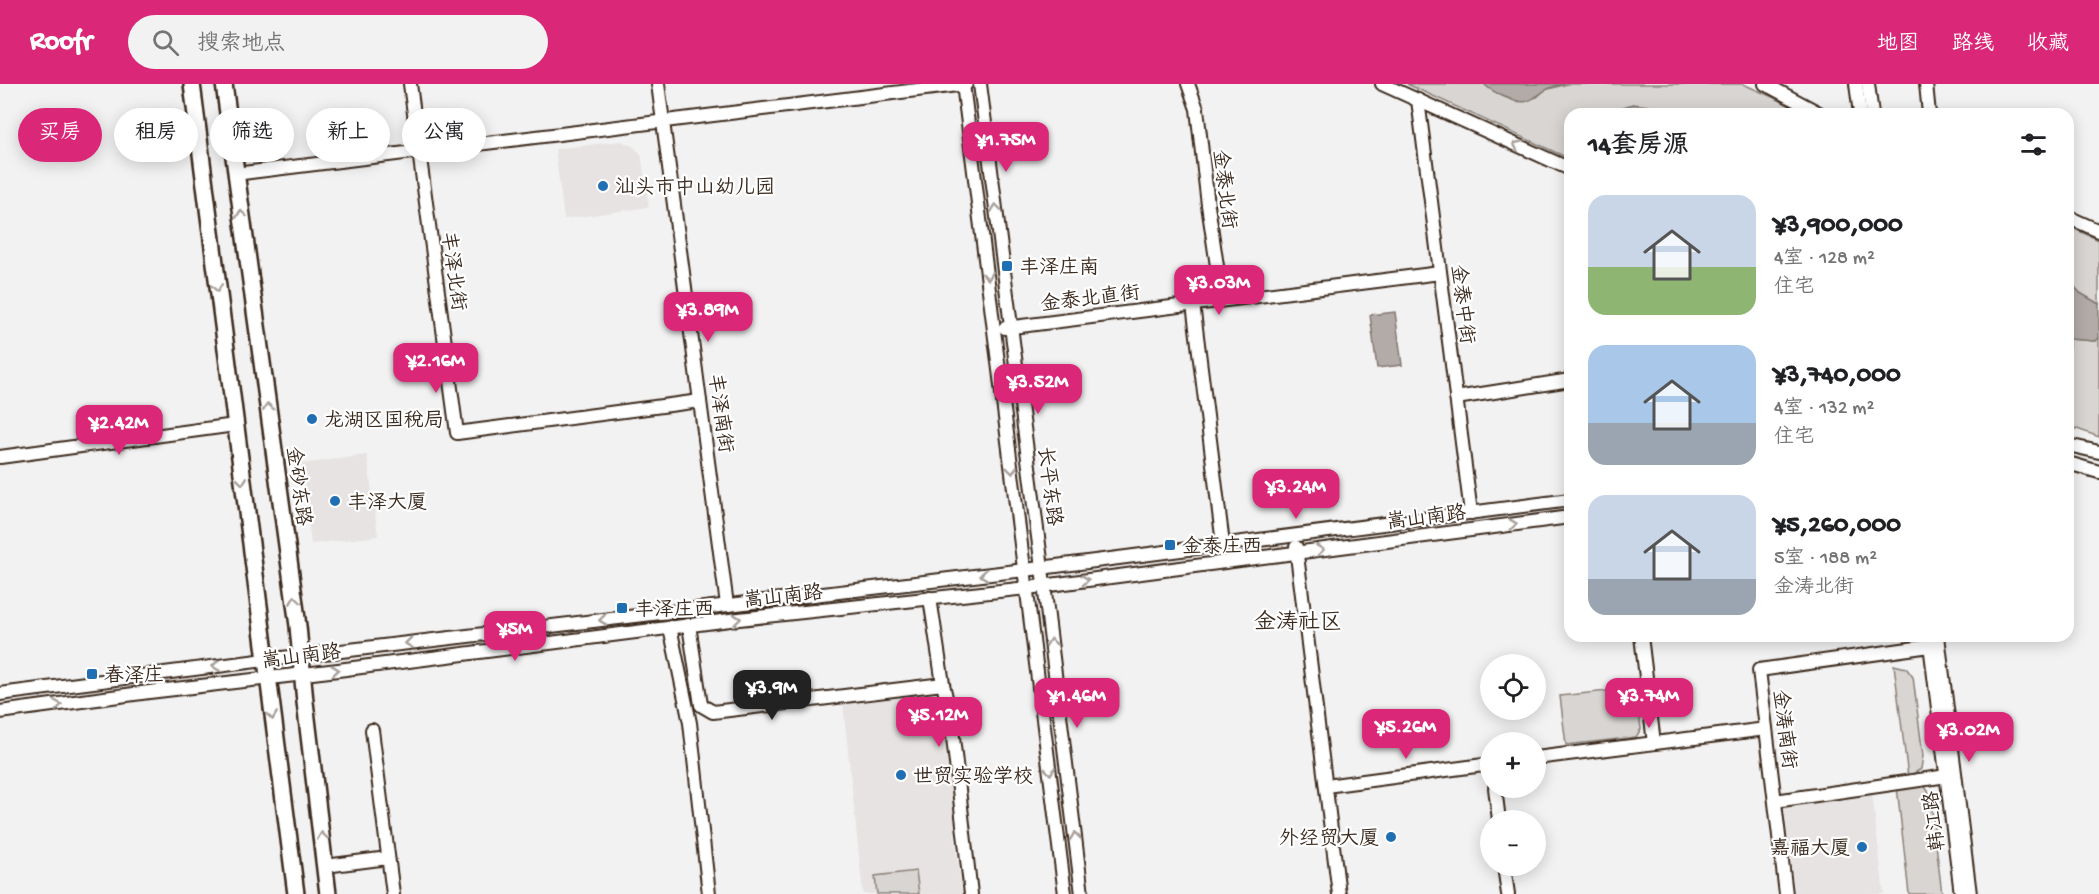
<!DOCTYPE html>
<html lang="zh">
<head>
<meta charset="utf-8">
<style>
  body { margin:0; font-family:"Gochi Hand","LXGW WenKai TC",sans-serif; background:#f2f2f2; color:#202124; height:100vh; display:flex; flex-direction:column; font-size:22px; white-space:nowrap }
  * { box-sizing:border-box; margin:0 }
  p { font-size:20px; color:#757577 }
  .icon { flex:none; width:33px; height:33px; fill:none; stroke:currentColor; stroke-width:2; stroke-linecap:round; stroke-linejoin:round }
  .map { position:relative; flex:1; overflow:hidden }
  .sheet { position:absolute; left:1564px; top:24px; width:510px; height:534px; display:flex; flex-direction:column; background:#fff; border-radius:18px; box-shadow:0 3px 15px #0003 }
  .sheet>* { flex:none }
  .guide { position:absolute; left:18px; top:24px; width:570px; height:54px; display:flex; gap:12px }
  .controls { position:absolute; left:1480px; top:570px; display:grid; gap:12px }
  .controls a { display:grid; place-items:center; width:66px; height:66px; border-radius:50%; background:#fff; box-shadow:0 3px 15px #0003; font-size:30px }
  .price { position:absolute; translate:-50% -51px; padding:0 14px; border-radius:12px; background:#db2777; color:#fff; font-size:20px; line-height:39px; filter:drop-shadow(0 2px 3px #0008) }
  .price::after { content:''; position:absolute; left:50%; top:36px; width:18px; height:14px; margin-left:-9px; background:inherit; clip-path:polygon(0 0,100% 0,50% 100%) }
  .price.active { background:#222; color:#fff }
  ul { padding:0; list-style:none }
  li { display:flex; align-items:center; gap:18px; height:150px; padding:0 24px }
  li span { display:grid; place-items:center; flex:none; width:168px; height:120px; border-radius:18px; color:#555 }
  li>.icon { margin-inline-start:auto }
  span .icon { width:72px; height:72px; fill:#fffc; stroke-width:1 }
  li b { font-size:26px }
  h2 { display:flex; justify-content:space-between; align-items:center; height:72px; padding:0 24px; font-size:26px }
  .tag { padding:0 21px; border-radius:27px; background:#fff; box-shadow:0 3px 15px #0003; font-size:21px; line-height:54px }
  .tag.active { background:#db2777; color:#fff }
  header { display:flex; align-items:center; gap:36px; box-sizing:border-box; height:84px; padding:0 30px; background:#db2777; color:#fff }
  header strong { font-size:28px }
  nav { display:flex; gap:33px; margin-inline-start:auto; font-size:21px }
  .search { width:420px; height:54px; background:#f2f2f2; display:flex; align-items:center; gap:15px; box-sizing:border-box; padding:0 21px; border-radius:33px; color:#757577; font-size:22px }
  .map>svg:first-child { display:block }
  .built { fill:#e6e3e2 }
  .green { fill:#d8d5d2; stroke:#8a8078; stroke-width:1.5 }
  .water { fill:#b2aba7; stroke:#827770; stroke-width:1.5 }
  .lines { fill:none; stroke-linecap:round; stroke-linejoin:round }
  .minor-casing { stroke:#3b2a1e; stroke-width:16 }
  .major-casing { stroke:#3b2a1e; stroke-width:20 }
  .minor { stroke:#fff; stroke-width:12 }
  .major { stroke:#fff; stroke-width:15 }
  .oneway { stroke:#a79f9a }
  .poi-dot { fill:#1f6fb2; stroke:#fff; stroke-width:2 }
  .labels { text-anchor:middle; stroke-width:4.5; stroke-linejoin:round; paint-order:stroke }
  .poi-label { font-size:20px; fill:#3b2a1e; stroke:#fff; text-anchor:start }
  .street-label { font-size:20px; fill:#3b2a1e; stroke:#fff }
  .quarter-label { font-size:22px; fill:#3b2a1e; stroke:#fff }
</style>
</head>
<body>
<header>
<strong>Roofr</strong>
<div class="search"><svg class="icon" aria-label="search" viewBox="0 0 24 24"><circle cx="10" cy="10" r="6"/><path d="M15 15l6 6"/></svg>搜索地点</div>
<nav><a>地图</a><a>路线</a><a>收藏</a></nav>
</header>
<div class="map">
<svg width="2099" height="810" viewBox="0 0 2099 810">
  <rect width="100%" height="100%" fill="#f3f2f2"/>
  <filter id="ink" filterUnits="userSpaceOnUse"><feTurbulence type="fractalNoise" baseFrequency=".0167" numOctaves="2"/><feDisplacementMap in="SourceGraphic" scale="12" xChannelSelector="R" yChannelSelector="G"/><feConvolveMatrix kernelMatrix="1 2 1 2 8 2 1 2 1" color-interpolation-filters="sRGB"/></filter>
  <g filter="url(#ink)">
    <!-- built -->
    <g class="built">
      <polygon points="621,57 634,63 641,70 649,123 564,135 555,65"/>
      <polygon points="367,371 378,452 311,460 301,380"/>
      <polygon points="938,608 947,654 954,716 955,755 962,810 863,810 843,619"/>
      <polygon points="1872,709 1884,810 1795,810 1784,721"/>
    </g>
    <!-- green -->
    <g class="green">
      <polygon points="1407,0 1484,0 1500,11 1517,18 1537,13 1545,6 1567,0 1743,0 1786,19 1801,30 1664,30 1661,28 1620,24 1609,30 1570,30 1570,75"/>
      <polygon points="2068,142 2099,156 2099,220 2080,209 2069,196"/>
      <polygon points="2099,254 2099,353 2069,342 2069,255 2095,257"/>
      <polygon points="1894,581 1906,584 1913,593 1923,672 1921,685 1908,693"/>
      <polygon points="1636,604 1641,645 1636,653 1566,661 1560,612"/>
      <polygon points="1923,700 1930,710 1942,810 1909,810 1897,703"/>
      <polygon points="916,787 919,810 877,810 875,792"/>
    </g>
    <!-- water -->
    <g class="water">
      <path d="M1484,0H1567C1559,1 1551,2 1544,7C1528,19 1525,21 1505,13C1498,10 1490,6 1484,0Z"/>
      <polygon points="1633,20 1648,22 1664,30 1609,30 1620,24"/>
      <polygon points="2068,196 2080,209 2099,220 2099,254 2095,257 2069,255"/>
      <polygon points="1395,228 1402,281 1377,284 1370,231"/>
    </g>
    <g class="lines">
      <!-- minor casing -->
      <g class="minor-casing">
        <g id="minor">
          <polyline points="410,0 457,349 700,317"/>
          <polyline points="658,0 727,521"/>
          <polyline points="963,0 1065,810"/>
          <polyline points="980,0 1042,484 1082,810"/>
          <polyline points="1188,0 1197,25 1208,121 1222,216"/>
          <polyline points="1382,0 1570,85"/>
          <polyline points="1765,0 1821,30"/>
          <polyline points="1856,0 1860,30"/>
          <polyline points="1868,0 1872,30"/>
          <polyline points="1926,0 1929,30"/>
          <polyline points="1418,16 1471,429"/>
          <polyline points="235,90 966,0"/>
          <polyline points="2068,133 2099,147"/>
          <polyline points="1193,220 1223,460"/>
          <polyline points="1005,244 1440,189"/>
          <polyline points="1456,314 1570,296"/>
          <polyline points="2068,361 2099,368"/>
          <polyline points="0,373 235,341"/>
          <polyline points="2068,379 2099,388"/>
          <polyline points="1296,463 1339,810"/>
          <polyline points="930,514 943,600 951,636 971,810"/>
          <polyline points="689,541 701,621 713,628 943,600"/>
          <polyline points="670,543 690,639 709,810"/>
          <polyline points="1641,552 1654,659"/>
          <polyline points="1929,552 1961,810"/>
          <polyline points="1938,552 1970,810"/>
          <polyline points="0,610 265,576 1025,486 1570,416"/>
          <polyline points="0,628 149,608 338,586 730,536 1027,504 1570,433"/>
          <polyline points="372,646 393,810"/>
          <polyline points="1536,674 1766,645"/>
          <polyline points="1326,702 1491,680"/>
          <polyline points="1495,704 1499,736"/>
          <polyline points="1775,717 1947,692"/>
          <polyline points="325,782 388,774"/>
          <polyline points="1504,782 1508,810"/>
          <polyline points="1786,810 1759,586 1930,562"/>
        </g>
      </g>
      <!-- major casing -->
      <g class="major-casing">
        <g id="major">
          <polyline points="192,0 296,810"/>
          <polyline points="224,0 298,542 305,618 328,810"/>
        </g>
      </g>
      <!-- minor -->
      <use href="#minor" class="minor"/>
      <!-- major -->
      <use href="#major" class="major"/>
    </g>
    <!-- one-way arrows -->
    <defs><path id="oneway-chevron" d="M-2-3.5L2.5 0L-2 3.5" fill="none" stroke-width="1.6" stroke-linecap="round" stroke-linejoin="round" transform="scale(1.5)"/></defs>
    <g class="oneway">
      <use href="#oneway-chevron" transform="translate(1517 61) rotate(-156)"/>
      <use href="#oneway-chevron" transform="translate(996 124) rotate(-97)"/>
      <use href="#oneway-chevron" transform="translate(241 130) rotate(-98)"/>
      <use href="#oneway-chevron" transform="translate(988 192) rotate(83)"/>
      <use href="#oneway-chevron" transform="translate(217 204) rotate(83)"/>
      <use href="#oneway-chevron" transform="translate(268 323) rotate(-98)"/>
      <use href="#oneway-chevron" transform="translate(1012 386) rotate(83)"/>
      <use href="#oneway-chevron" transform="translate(242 397) rotate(83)"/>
      <use href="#oneway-chevron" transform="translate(1513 440) rotate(-7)"/>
      <use href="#oneway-chevron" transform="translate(1320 466) rotate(-7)"/>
      <use href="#oneway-chevron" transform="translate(984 491) rotate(173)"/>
      <use href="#oneway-chevron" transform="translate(1085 496) rotate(-7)"/>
      <use href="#oneway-chevron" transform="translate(295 516) rotate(-98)"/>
      <use href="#oneway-chevron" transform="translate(737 535) rotate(-6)"/>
      <use href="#oneway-chevron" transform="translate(603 536) rotate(173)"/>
      <use href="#oneway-chevron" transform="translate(1051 558) rotate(-97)"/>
      <use href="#oneway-chevron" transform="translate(409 559) rotate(173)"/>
      <use href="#oneway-chevron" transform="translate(216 582) rotate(173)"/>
      <use href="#oneway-chevron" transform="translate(335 586) rotate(-7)"/>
      <use href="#oneway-chevron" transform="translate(58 621) rotate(-8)"/>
      <use href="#oneway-chevron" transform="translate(272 632) rotate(82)"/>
      <use href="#oneway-chevron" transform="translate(1050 687) rotate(83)"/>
      <use href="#oneway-chevron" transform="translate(322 752) rotate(-97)"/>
      <use href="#oneway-chevron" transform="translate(1075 752) rotate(-97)"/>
    </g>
  </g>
  <!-- markers -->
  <g class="poi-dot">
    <circle cx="603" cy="102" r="6"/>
    <rect x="1001" y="176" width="12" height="12" rx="3"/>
    <circle cx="312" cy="335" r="6"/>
    <circle cx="335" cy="417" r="6"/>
    <rect x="1164" y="455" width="12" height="12" rx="3"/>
    <rect x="616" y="518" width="12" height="12" rx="3"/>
    <rect x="86" y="584" width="12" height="12" rx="3"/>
    <circle cx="901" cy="691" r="6"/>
    <circle cx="1391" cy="753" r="6"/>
    <circle cx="1862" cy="763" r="6"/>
  </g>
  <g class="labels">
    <!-- poi labels -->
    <g class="poi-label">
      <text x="615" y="109">汕头市中山幼儿园</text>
      <text x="1019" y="189">丰泽庄南</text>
      <text x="324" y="342">龙湖区国税局</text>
      <text x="347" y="424">丰泽大厦</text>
      <text x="1182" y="468">金泰庄西</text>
      <text x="634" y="531">丰泽庄西</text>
      <text x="104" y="597">春泽庄</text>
      <text x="913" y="698">世贸实验学校</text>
      <text x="1379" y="760" text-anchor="end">外经贸大厦</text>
      <text x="1850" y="770" text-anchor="end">嘉福大厦</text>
    </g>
    <!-- street labels -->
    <g class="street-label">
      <text transform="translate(1226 105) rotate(83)" y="7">金泰北街</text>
      <text transform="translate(455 187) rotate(82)" y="7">丰泽北街</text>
      <text transform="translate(1090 213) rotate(-7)" y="7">金泰北直街</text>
      <text transform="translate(1464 220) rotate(83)" y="7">金泰中街</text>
      <text transform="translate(722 329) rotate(82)" y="7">丰泽南街</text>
      <text transform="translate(300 402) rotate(82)" y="7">金砂东路</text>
      <text transform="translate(1051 402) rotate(83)" y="7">长平东路</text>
      <text transform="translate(1426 432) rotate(-7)" y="7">嵩山南路</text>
      <text transform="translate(783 511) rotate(-6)" y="7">嵩山南路</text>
      <text transform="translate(301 571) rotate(-7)" y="7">嵩山南路</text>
      <text transform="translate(1786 645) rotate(83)" y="7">金涛南街</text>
      <text transform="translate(1933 737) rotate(-97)" y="7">韩江路</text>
    </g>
    <!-- quarter labels -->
    <g class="quarter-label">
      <text x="1298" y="544">金涛社区</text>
    </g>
  </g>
</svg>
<div class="controls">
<a><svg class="icon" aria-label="locate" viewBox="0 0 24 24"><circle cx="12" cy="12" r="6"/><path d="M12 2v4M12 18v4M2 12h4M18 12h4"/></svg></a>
<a>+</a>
<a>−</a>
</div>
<b class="price" style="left:1006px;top:89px">¥1.75M</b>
<b class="price" style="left:1219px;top:232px">¥3.03M</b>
<b class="price" style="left:708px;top:259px">¥3.89M</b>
<b class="price" style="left:436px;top:310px">¥2.16M</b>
<b class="price" style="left:1038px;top:331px">¥3.52M</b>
<b class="price" style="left:119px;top:372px">¥2.42M</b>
<b class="price" style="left:1296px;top:436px">¥3.24M</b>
<b class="price" style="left:515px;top:578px">¥5M</b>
<b class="price active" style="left:772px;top:637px">¥3.9M</b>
<b class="price" style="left:1077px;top:645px">¥1.46M</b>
<b class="price" style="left:1649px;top:645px">¥3.74M</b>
<b class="price" style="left:939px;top:664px">¥5.12M</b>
<b class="price" style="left:1406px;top:676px">¥5.26M</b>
<b class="price" style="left:1969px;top:679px">¥3.02M</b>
<div class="guide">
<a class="tag active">买房</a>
<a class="tag">租房</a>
<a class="tag">筛选</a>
<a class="tag">新上</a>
<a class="tag">公寓</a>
</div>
<section class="sheet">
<h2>14套房源<svg class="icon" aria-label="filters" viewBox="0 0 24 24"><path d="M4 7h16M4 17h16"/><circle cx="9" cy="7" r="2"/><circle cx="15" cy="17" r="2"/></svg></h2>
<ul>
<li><span style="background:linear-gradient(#c9d6e8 60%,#8fb573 0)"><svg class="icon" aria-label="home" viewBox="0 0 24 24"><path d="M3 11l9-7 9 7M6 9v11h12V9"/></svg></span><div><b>¥3,900,000</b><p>4室 · 128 m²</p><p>住宅</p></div></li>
<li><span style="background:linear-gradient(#a9c7e8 65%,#9aa5b1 0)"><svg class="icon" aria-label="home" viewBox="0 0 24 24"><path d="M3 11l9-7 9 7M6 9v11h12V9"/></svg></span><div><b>¥3,740,000</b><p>4室 · 132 m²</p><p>住宅</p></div></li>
<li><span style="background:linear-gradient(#c9d6e8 70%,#9aa5b1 0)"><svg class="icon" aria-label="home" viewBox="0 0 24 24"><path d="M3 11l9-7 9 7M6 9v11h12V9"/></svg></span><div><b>¥5,260,000</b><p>5室 · 188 m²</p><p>金涛北街</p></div></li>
</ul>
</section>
</div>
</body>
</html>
